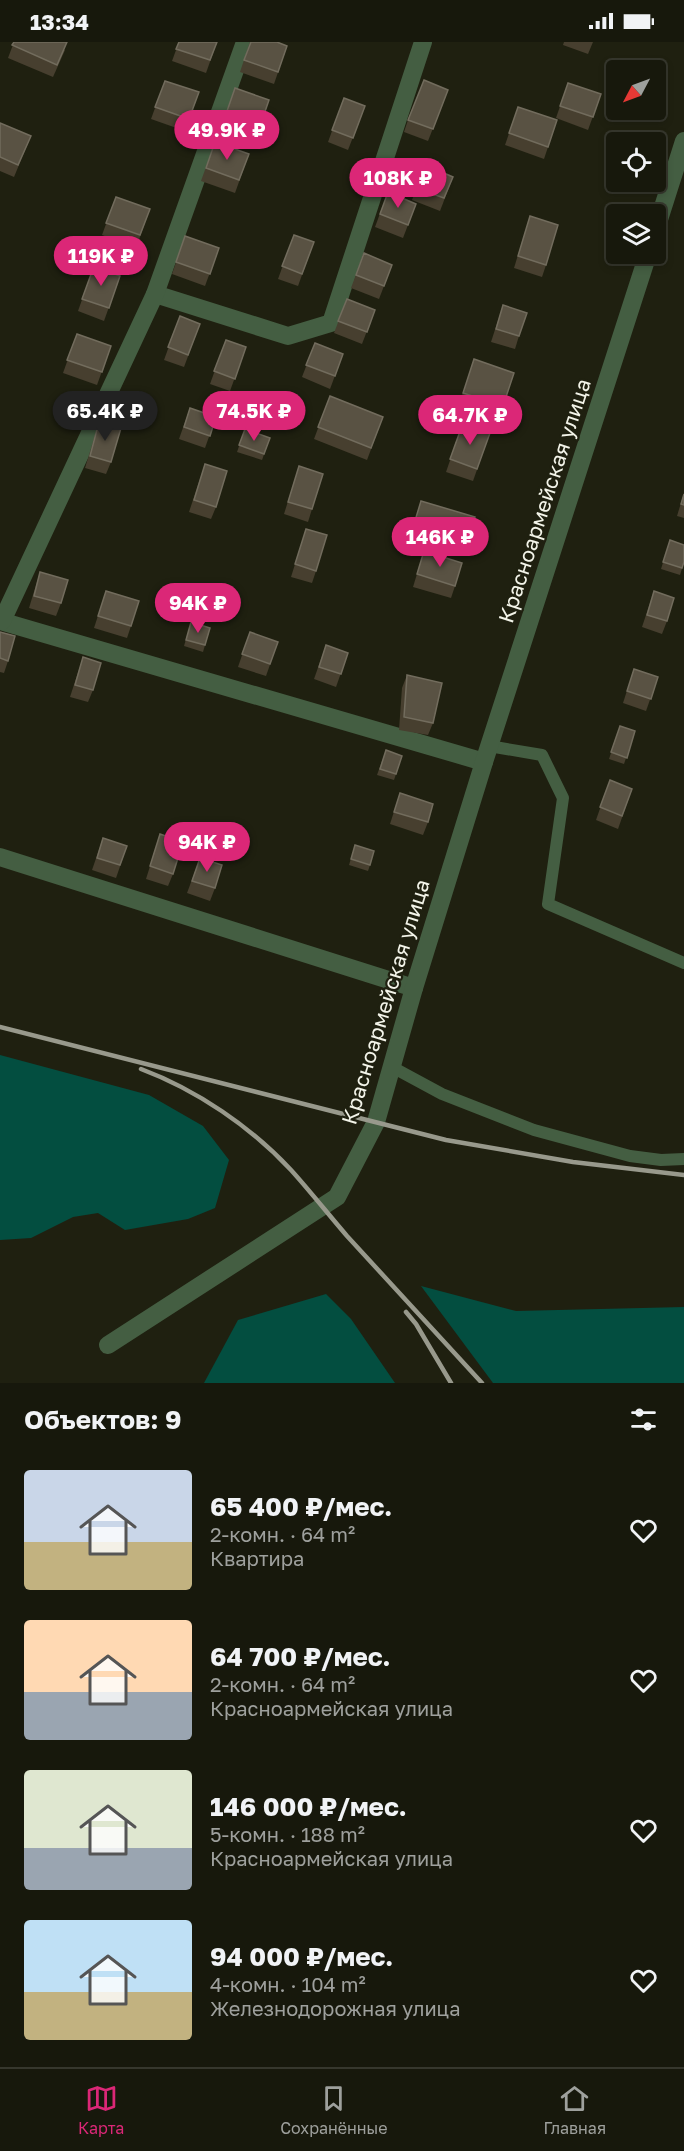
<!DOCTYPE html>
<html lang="ru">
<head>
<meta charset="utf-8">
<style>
  body { margin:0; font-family:"Golos Text",sans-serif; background:#24251a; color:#f1f3f6; height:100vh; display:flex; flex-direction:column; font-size:22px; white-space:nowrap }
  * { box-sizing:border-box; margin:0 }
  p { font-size:20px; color:#9ea09d }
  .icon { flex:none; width:33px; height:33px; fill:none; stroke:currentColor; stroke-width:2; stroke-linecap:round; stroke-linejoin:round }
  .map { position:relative; height:1341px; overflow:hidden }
  .sheet { display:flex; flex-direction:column; background:#17180c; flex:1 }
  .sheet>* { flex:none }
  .needle { width:39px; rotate:229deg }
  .fabs { position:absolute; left:606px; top:18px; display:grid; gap:12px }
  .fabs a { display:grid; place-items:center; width:60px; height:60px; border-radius:6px; background:#17180c; box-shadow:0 3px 9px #0003,0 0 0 2px #36372d; font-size:30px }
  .price { position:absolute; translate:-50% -51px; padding:0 14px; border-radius:21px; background:#db2777; color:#fff; font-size:20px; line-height:39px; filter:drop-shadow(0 2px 3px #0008) }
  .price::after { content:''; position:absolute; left:50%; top:36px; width:18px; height:14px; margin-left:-9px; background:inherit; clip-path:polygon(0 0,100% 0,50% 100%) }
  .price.selected { background:#222; color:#fff }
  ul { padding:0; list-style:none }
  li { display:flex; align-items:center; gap:18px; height:150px; padding:0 24px }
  li span { display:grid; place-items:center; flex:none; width:168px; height:120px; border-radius:6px; color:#555 }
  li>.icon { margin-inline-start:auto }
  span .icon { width:72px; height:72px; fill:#fffc; stroke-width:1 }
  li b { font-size:26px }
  h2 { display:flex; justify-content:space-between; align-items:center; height:72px; padding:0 24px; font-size:26px }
  .status { display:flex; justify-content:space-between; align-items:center; height:42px; padding:0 30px; background:#17180c; direction:ltr }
  .status svg { height:16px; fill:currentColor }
  .tab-bar { display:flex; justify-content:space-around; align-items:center; height:84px; border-top:2px solid #36372d; background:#17180c; font-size:16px; color:#9ea09d }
  .tab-bar a { display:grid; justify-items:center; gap:3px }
  .tab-bar .selected { color:#db2777 }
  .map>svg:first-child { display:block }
  .water { fill:#034e40 }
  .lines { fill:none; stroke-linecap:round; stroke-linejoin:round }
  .lane { stroke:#445e42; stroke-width:12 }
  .street { stroke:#445e42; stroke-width:18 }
  .rail { stroke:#98998c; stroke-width:4.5 }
  .wall { fill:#473f2f }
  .building { fill:#595243; stroke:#726c5d; stroke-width:1.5 }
  .labels { text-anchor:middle; stroke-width:4.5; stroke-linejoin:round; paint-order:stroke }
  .street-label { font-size:21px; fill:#f3f4e9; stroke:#1f2010 }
</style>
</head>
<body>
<div class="status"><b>13:34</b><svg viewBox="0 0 49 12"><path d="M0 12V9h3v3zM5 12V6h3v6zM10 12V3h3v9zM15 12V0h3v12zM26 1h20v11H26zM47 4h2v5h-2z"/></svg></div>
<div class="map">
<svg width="684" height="1341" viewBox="0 0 684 1341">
  <rect width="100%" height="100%" fill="#1f2010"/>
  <!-- water -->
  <g class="water">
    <polygon points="0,1013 149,1053 203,1084 229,1118 215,1166 188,1177 125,1188 98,1171 73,1175 31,1196 0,1198"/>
    <polygon points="421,1244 516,1269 684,1265 684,1341 493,1341"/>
    <polygon points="326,1252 351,1277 395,1341 204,1341 238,1278"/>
  </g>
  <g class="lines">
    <!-- lane -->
    <g class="lane">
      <polyline points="489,704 542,713 563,756 548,862 684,921"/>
      <polyline points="392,1025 442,1052 534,1088 630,1114 661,1118 684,1117"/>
    </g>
    <!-- street -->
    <g class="street">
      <polyline points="656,187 684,99"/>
      <polyline points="155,252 288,294 331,281 423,0"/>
      <polyline points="0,579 484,720"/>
      <polyline points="2,579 155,252 245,0"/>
      <polyline points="0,815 414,946"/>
      <polyline points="108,1303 337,1155 376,1080 414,946 484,720 648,212"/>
    </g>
    <!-- rail -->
    <g class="rail">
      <polyline points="0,985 446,1098 573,1120 684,1133"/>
      <path d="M141,1027C197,1048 251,1085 291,1128C310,1149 328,1172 347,1194C392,1243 437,1292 482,1341"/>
      <polyline points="406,1270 416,1282 451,1341"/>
    </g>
  </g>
  <!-- wall -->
  <g class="wall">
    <polygon points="14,0 65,8 53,35 8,16"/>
    <polygon points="179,0 217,0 206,31 172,19"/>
    <polygon points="250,0 287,4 274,42 240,30"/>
    <polygon points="564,0 593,0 588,12 563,3"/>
    <polygon points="165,39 199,50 185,89 151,77"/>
    <polygon points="568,41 601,52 588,88 556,76"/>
    <polygon points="235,46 269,58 255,96 221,84"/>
    <polygon points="448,48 428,99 404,90 408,78"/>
    <polygon points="344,56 365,64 348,108 328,100"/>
    <polygon points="518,65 557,78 544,117 505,103"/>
    <polygon points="0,81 31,94 14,135 0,129"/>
    <polygon points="215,100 249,112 235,151 201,139"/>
    <polygon points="425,123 453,135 440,169 412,158"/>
    <polygon points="388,150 416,162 403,196 375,185"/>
    <polygon points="116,155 150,167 136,206 102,193"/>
    <polygon points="530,174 546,223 542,235 514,226"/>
    <polygon points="294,193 314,200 298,244 278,237"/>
    <polygon points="185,194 219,206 205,244 172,232"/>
    <polygon points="364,211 392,223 379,257 351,246"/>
    <polygon points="94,224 120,234 104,279 78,269"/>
    <polygon points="347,257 375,268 362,302 334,291"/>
    <polygon points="503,263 519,294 515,307 491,300"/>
    <polygon points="180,274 200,282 184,325 164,318"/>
    <polygon points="77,292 111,304 97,343 63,331"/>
    <polygon points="226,298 246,305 230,349 210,342"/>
    <polygon points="315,301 343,312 330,347 302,335"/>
    <polygon points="474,317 514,331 498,377 459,363"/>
    <polygon points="330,354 383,375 367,418 314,397"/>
    <polygon points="190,366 216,375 205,406 179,397"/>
    <polygon points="99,380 111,420 106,432 85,426"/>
    <polygon points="463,381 490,391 473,439 446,430"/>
    <polygon points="245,387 270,396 262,418 237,410"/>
    <polygon points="205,422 216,465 211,477 189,470"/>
    <polygon points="299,424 312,467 308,480 284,472"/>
    <polygon points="684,451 684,476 677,474"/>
    <polygon points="421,459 468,499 463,511 410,494"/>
    <polygon points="306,487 316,529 312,541 291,535"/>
    <polygon points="670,498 684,520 680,533 661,527"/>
    <polygon points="424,509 455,544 451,556 413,545"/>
    <polygon points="40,530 61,561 56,574 29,566"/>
    <polygon points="106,549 131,584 127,596 94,586"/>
    <polygon points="654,549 667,579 662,592 642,585"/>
    <polygon points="191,580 210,586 203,610 184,604"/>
    <polygon points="0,590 8,619 4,631 0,630"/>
    <polygon points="250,590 278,600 266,634 238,625"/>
    <polygon points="326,603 348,611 336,645 314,637"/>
    <polygon points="83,615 93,648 88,660 70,655"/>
    <polygon points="634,627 658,635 646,669 623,661"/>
    <polygon points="407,633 433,681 428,693 399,688 402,646"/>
    <polygon points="620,684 635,689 624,722 609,717"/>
    <polygon points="386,708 402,714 394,738 377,733"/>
    <polygon points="610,738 632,747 618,787 596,778"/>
    <polygon points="400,751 428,780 423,793 390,782"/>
    <polygon points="160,792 173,832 168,844 146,837"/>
    <polygon points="103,796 127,804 116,836 92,828"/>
    <polygon points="355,803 370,823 368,829 349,823"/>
    <polygon points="200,816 215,846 210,859 187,851"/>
  </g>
  <!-- building -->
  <g class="building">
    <polygon points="14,0 67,0 57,23 12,3"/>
    <polygon points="179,0 217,0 210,18 176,7"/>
    <polygon points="251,0 277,0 287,4 278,30 244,18"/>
    <polygon points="424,38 448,48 433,87 408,78"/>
    <polygon points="165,39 199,50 189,77 155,65"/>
    <polygon points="568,41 601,52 593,75 560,64"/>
    <polygon points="235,46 269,58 260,84 226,72"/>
    <polygon points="344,56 365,64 353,96 332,88"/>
    <polygon points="518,65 557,78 548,105 509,91"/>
    <polygon points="0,81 31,94 18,123 0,115"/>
    <polygon points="215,100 249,112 239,138 206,126"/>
    <polygon points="425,123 453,135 444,156 416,146"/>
    <polygon points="388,150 416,162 408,183 380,172"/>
    <polygon points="116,155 150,167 140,193 106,181"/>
    <polygon points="530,174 558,183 546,223 518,214"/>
    <polygon points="294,193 314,200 302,232 282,224"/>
    <polygon points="185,194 219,206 210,232 176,220"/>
    <polygon points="364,211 392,223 384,244 356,233"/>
    <polygon points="94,224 120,234 109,266 82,257"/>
    <polygon points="347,257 375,268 367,290 338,279"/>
    <polygon points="503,263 527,271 519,294 496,287"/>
    <polygon points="180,274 200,282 188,313 168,305"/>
    <polygon points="77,292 111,304 102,330 67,318"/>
    <polygon points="226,298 246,305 235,337 214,329"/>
    <polygon points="315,301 343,312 335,334 306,323"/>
    <polygon points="474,317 514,331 503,364 463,351"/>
    <polygon points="330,354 383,375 371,406 318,385"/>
    <polygon points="190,366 216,375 210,394 184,385"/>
    <polygon points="99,380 121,386 111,420 90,414"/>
    <polygon points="463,381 490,391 477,427 450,417"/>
    <polygon points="245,387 270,396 264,412 239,403"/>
    <polygon points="205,422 227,429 216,465 194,458"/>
    <polygon points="299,424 323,432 312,467 288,460"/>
    <polygon points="684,452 684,463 681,462"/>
    <polygon points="421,459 475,475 468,499 414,482"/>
    <polygon points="306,487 327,493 316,529 295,522"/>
    <polygon points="670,498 684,503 684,520 682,526 663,520"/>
    <polygon points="424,509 462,521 455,544 417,532"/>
    <polygon points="40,530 68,538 61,561 34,554"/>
    <polygon points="106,549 139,559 131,584 98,574"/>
    <polygon points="654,549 674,556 667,579 647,573"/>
    <polygon points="191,580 210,586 205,603 186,598"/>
    <polygon points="0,590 15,594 8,619 0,616"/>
    <polygon points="250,590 278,600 270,622 242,612"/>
    <polygon points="326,603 348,611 341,632 319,625"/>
    <polygon points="83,615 101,621 93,648 75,643"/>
    <polygon points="634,627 658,635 651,657 627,649"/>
    <polygon points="407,633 442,641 433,681 404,675"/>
    <polygon points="620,684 635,689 627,716 611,710"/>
    <polygon points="386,708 402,714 396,732 380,727"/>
    <polygon points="610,738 632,747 622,774 600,765"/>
    <polygon points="400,751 433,762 428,780 394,770"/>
    <polygon points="160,792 183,800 173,832 150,824"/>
    <polygon points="103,796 127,804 120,823 97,816"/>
    <polygon points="355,803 374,809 370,823 351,817"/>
    <polygon points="200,816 222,823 215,846 192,839"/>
  </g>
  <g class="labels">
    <!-- street labels -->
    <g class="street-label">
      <text transform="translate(545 459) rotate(-72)" y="7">Красноармейская улица</text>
      <text transform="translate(386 960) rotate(-73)" y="7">Красноармейская улица</text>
    </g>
  </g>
</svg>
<div class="fabs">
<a><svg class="needle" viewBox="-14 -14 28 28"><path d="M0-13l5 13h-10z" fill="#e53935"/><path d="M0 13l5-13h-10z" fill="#9ea09d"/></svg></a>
<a><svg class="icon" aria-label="locate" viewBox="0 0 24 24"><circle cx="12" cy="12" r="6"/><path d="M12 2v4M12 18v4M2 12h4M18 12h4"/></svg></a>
<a><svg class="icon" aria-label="layers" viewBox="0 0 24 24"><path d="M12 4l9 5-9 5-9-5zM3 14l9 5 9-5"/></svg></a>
</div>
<b class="price" style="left:227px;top:119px">49.9K ₽</b>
<b class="price" style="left:398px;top:167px">108K ₽</b>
<b class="price" style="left:101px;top:245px">119K ₽</b>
<b class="price selected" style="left:105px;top:400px">65.4K ₽</b>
<b class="price" style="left:254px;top:400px">74.5K ₽</b>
<b class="price" style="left:470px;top:404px">64.7K ₽</b>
<b class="price" style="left:440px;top:526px">146K ₽</b>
<b class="price" style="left:198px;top:592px">94K ₽</b>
<b class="price" style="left:207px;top:831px">94K ₽</b>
</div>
<section class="sheet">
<h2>Объектов: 9<svg class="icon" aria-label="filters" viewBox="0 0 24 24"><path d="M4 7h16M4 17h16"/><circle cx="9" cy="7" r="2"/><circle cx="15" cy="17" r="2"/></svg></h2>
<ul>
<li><span style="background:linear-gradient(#c9d6e8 60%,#c2b280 0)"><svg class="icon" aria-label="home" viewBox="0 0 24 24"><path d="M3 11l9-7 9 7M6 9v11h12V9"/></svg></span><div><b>65 400 ₽/мес.</b><p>2-комн. · 64 m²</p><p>Квартира</p></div><svg class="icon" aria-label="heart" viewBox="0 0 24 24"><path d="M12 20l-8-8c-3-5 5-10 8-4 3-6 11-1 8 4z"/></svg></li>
<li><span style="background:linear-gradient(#ffd9b3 60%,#9aa5b1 0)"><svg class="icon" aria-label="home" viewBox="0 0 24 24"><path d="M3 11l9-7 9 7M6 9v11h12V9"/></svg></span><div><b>64 700 ₽/мес.</b><p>2-комн. · 64 m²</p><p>Красноармейская улица</p></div><svg class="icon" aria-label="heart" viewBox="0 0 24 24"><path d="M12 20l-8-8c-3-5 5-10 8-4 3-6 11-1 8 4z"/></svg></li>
<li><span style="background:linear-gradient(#dfe7d0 65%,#9aa5b1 0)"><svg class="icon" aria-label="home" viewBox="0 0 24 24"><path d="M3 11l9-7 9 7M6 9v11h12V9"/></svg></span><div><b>146 000 ₽/мес.</b><p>5-комн. · 188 m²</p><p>Красноармейская улица</p></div><svg class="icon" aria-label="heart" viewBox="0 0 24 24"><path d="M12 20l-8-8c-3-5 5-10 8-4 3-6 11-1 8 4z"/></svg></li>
<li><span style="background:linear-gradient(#bfe0f5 60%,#c2b280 0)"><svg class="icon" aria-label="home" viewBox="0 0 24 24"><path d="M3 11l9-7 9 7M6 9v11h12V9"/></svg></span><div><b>94 000 ₽/мес.</b><p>4-комн. · 104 m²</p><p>Железнодорожная улица</p></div><svg class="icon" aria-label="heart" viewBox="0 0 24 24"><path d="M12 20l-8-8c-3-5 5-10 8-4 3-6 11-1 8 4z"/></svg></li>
</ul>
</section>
<nav class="tab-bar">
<a class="selected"><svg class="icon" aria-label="map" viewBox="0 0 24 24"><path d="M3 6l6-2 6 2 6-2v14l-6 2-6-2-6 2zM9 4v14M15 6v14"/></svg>Карта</a>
<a><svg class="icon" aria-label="saved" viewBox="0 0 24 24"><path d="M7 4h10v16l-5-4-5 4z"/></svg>Сохранённые</a>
<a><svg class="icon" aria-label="home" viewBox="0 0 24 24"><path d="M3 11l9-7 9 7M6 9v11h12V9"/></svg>Главная</a>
</nav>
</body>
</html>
